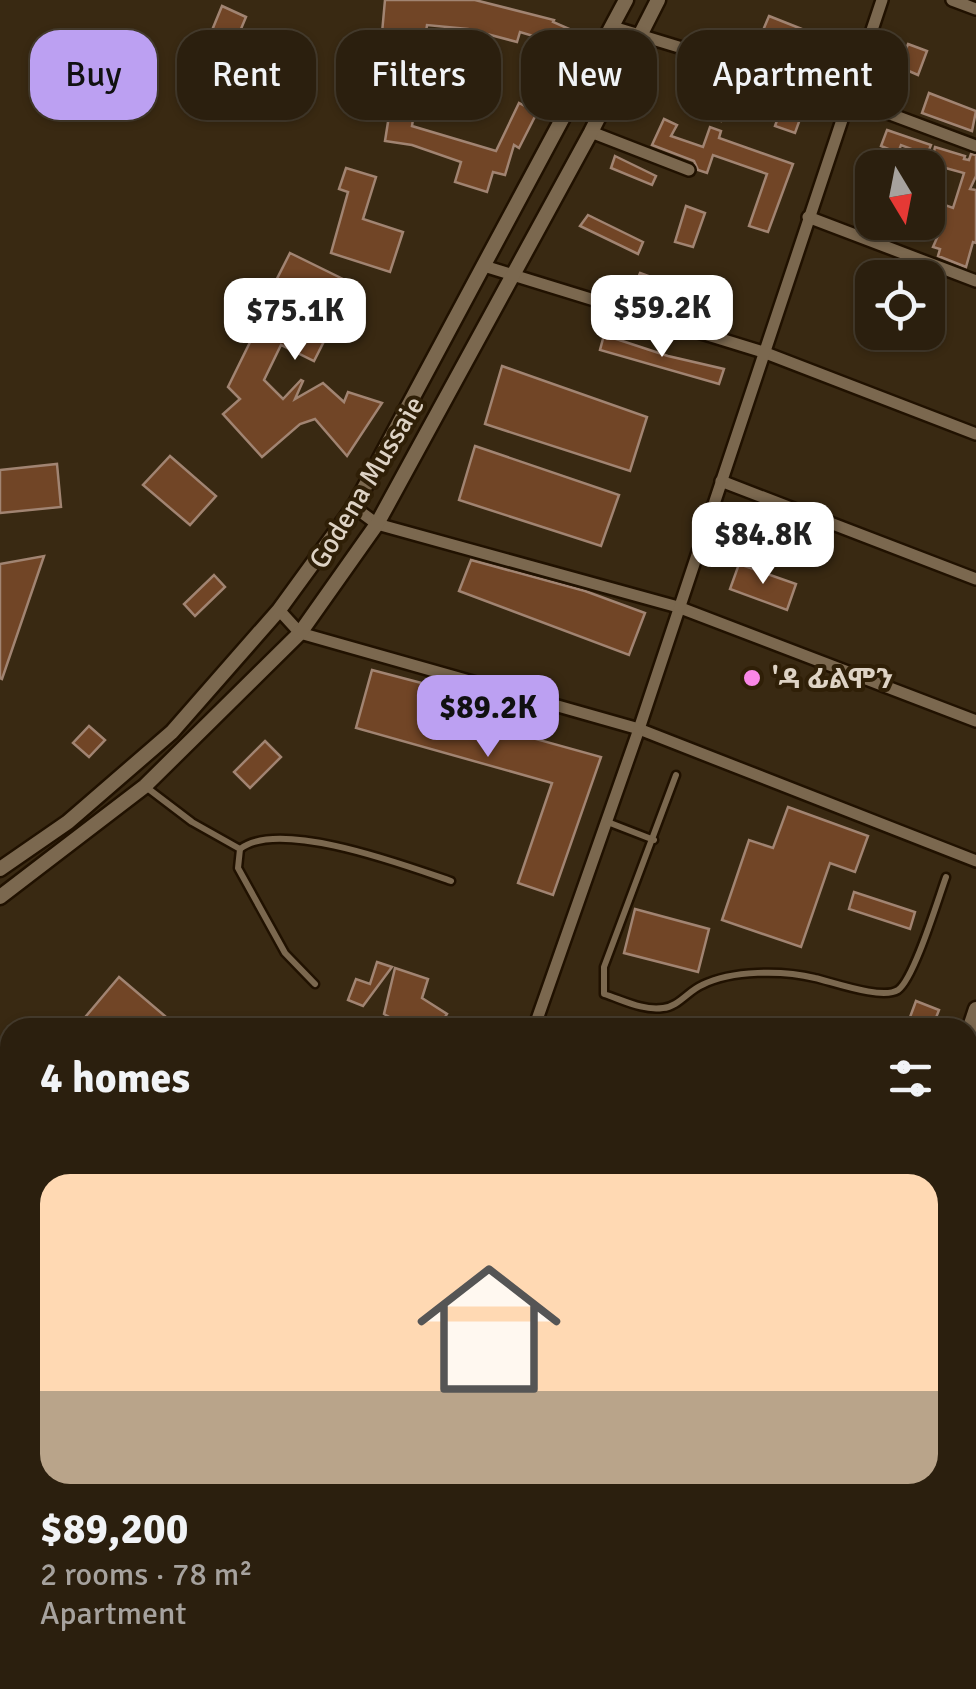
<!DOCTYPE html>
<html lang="en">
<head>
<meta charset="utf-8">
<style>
  body { margin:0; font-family:Signika,"Noto Sans Ethiopic",sans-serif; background:#332717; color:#f1f3f6; height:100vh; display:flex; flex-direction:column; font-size:38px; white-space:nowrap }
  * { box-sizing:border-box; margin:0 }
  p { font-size:32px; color:#a6a29e }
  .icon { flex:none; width:55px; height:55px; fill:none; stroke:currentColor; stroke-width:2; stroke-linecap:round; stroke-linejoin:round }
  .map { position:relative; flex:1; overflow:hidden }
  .sheet { position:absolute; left:0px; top:1018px; width:978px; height:672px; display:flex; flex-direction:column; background:#2b1f0e; border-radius:30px 30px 0 0; box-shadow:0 2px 8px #0004,0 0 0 2px #473d2e }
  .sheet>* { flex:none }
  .hud { position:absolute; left:30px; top:30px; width:918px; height:90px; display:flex; gap:20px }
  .needle { width:65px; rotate:170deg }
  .buttons { position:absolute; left:855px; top:150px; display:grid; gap:20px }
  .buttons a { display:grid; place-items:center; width:90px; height:90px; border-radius:20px; background:#2b1f0e; box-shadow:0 2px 8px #0004,0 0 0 2px #473d2e; font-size:50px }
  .price { position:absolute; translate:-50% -85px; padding:0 22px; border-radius:20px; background:#fff; color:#222; font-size:32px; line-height:65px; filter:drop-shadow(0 2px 5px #0008) }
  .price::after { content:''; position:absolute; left:50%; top:60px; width:30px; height:22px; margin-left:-15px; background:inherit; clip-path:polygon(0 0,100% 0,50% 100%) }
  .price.selected { background:#bca0f2; color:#111 }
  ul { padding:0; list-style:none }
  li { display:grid; align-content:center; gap:20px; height:530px; padding:0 40px }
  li+li { border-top:2px solid #473d2e }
  li span { display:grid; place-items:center; height:310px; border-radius:30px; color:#555 }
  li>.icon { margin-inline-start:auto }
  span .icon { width:180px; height:180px; fill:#fffc; stroke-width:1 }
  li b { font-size:42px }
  h2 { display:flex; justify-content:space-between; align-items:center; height:120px; padding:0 40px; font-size:42px }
  .tag { padding:0 35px; border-radius:30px; background:#2b1f0e; box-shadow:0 2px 8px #0004,0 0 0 2px #473d2e; font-size:35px; line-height:90px }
  .tag.selected { background:#bca0f2; color:#111 }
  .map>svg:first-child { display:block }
  .building { fill:#714526; stroke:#a18472; stroke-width:2.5 }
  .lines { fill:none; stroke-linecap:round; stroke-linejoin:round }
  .service-casing { stroke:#201100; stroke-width:11 }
  .minor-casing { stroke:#201100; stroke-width:16 }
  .tertiary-casing { stroke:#201100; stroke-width:19 }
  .service { stroke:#7b684f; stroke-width:6 }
  .minor { stroke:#7b684f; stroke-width:11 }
  .tertiary { stroke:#7b684f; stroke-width:14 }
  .poi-dot { fill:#fa87e6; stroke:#2f1f07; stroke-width:4 }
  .labels { text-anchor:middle; stroke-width:8; stroke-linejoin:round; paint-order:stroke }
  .street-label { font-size:28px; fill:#ded3c5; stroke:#2f1f07 }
  .poi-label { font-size:28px; font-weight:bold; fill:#ded3c5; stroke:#2f1f07; text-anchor:start }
</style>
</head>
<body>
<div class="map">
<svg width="976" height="1689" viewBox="0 0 976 1689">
  <rect width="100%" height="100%" fill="#392912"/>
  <!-- building -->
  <g class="building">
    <polygon points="385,0 475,0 554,20 553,22 576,32 570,47 520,32 517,42 468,29 427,25 412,126 496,151 519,103 525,106 543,69 556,75 519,148 514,145 505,175 493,172 487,192 455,182 461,162 412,145 385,141 402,34 382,33"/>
    <polygon points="222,6 246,17 218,84 194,74"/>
    <polygon points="769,16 822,37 815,53 807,50 801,66 765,52 761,62 738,53 743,41 752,45 755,38 759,40"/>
    <polygon points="908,44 927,51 918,75 881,59 885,48 904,55"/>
    <polygon points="706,65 737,74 721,121 690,112"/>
    <polygon points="929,93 976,111 972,131 922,113"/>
    <polygon points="784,101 804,108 795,133 775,126"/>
    <polygon points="664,119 677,125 671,136 703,147 710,127 721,131 719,138 793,164 768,232 749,226 767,174 713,155 707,173 698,170 694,161 652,145"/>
    <polygon points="887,130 931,145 927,155 901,145 898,153 881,146"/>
    <polygon points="935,147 965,156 964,159 969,160 971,154 976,155 976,176 970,189 976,190 976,243 973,242 966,267 938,256 940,249 933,247 940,231 928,224 928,199 953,208 964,173 931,164"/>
    <polygon points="615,156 656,176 652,185 611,168"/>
    <polygon points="346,168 376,177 363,219 403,232 390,272 331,253 348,192 339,189"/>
    <polygon points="686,206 705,213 693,247 675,242"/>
    <polygon points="588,215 643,242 638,254 580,226"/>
    <polygon points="290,253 351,283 351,288 314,361 281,345 264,380 283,399 301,380 303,381 295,399 323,383 344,402 348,392 382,403 347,456 315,419 300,424 262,457 223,414 240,399 228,387 255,332 251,330"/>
    <polygon points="640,273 684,289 678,307 632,292"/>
    <polygon points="604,335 668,356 724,369 719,384 600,350"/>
    <polygon points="502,366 647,417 630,471 485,424"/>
    <polygon points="475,446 619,495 601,546 459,500"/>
    <polygon points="170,456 216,496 190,525 143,485"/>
    <polygon points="57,464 61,507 0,513 0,470"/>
    <polygon points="44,556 2,679 0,678 0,564"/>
    <polygon points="471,560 585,591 645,613 629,655 459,591"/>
    <polygon points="739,564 796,584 787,610 730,589"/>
    <polygon points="214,575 225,587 195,616 184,604"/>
    <polygon points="372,670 467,695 460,718 601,757 553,895 518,883 552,783 356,728"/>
    <polygon points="89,726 105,740 89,757 73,743"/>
    <polygon points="265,741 281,757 250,788 234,772"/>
    <polygon points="788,807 868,836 855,872 830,863 801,947 722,920 749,840 773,848"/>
    <polygon points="854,892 915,912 910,929 849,909"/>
    <polygon points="635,909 709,929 698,972 624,953"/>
    <polygon points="377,962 392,967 363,1006 348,1000 356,979 370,984"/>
    <polygon points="395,968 428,979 422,998 447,1014 438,1028 408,1028 384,1014"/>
    <polygon points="119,977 179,1028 76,1028"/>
    <polygon points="916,1001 939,1010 932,1028 906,1028"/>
  </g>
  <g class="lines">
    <!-- service casing -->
    <g class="service-casing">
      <g id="service">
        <path d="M676,775L604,967V994C623,1000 643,1011 663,1008C678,1007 688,991 702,985C732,970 783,970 815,978C833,982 882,1000 898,990C914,979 938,899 946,877"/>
        <polyline points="146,787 192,822 240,849 238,868 285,953 315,984"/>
        <polyline points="605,821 654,840"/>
        <path d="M240,849C279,818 407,866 451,881"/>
      </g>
    </g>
    <!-- minor casing -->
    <g class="minor-casing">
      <g id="minor">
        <polyline points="952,0 976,9"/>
        <polyline points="613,27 850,99 976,146"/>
        <polyline points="591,132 689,170"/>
        <polyline points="808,217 976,281"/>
        <polyline points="484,266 763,352 976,434"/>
        <polyline points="721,481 976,579"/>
        <polyline points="354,507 377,524 678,607 976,721"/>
        <polyline points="279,610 300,633 639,729 976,861"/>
        <polyline points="534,1028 639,729 882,0"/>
        <polyline points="0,1063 10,1070"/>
        <polyline points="968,1131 976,1133"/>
        <polyline points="968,1270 976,1273"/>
        <polyline points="968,1409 976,1411"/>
        <polyline points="968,1534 976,1536"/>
        <polyline points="968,1644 976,1621"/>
        <polyline points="943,1680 953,1682"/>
        <polyline points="325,1689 328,1680"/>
      </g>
    </g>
    <!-- tertiary casing -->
    <g class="tertiary-casing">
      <g id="tertiary">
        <polyline points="0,869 68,822 172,732 279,610 354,507 626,0"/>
        <polyline points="0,897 145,786 300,633 377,524 591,132 658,0"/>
        <polyline points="968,1033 976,1009"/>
        <polyline points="756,1689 759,1680"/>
      </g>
    </g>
    <!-- service -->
    <use href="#service" class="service"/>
    <!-- minor -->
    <use href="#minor" class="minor"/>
    <!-- tertiary -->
    <use href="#tertiary" class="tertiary"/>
  </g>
  <!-- markers -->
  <circle class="poi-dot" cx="752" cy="678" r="10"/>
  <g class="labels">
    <!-- street labels -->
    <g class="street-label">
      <text transform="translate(366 482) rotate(-59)" y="10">Godena Mussaie</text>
    </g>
    <!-- poi labels -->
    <g class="poi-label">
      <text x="772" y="688">'ዳ ፊልሞን</text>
    </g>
  </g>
</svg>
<div class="buttons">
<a><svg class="needle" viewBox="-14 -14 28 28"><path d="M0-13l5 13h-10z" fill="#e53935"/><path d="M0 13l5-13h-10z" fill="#a6a29e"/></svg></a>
<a><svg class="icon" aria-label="locate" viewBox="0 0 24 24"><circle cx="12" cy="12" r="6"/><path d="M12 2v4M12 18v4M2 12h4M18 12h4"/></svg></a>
</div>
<b class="price" style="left:662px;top:360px">$59.2K</b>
<b class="price" style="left:295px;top:363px">$75.1K</b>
<b class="price" style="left:763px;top:587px">$84.8K</b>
<b class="price selected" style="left:488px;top:760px">$89.2K</b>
<div class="hud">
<a class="tag selected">Buy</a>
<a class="tag">Rent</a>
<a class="tag">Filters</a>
<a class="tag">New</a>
<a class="tag">Apartment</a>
</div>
<section class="sheet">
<h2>4 homes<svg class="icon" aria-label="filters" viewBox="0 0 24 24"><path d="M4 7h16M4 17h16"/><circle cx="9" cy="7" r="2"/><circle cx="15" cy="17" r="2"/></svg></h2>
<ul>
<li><span style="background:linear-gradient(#ffd9b3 70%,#b9a48a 0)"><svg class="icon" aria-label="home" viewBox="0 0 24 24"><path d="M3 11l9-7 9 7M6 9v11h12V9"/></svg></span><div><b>$89,200</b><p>2 rooms · 78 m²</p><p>Apartment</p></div></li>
</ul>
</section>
</div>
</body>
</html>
